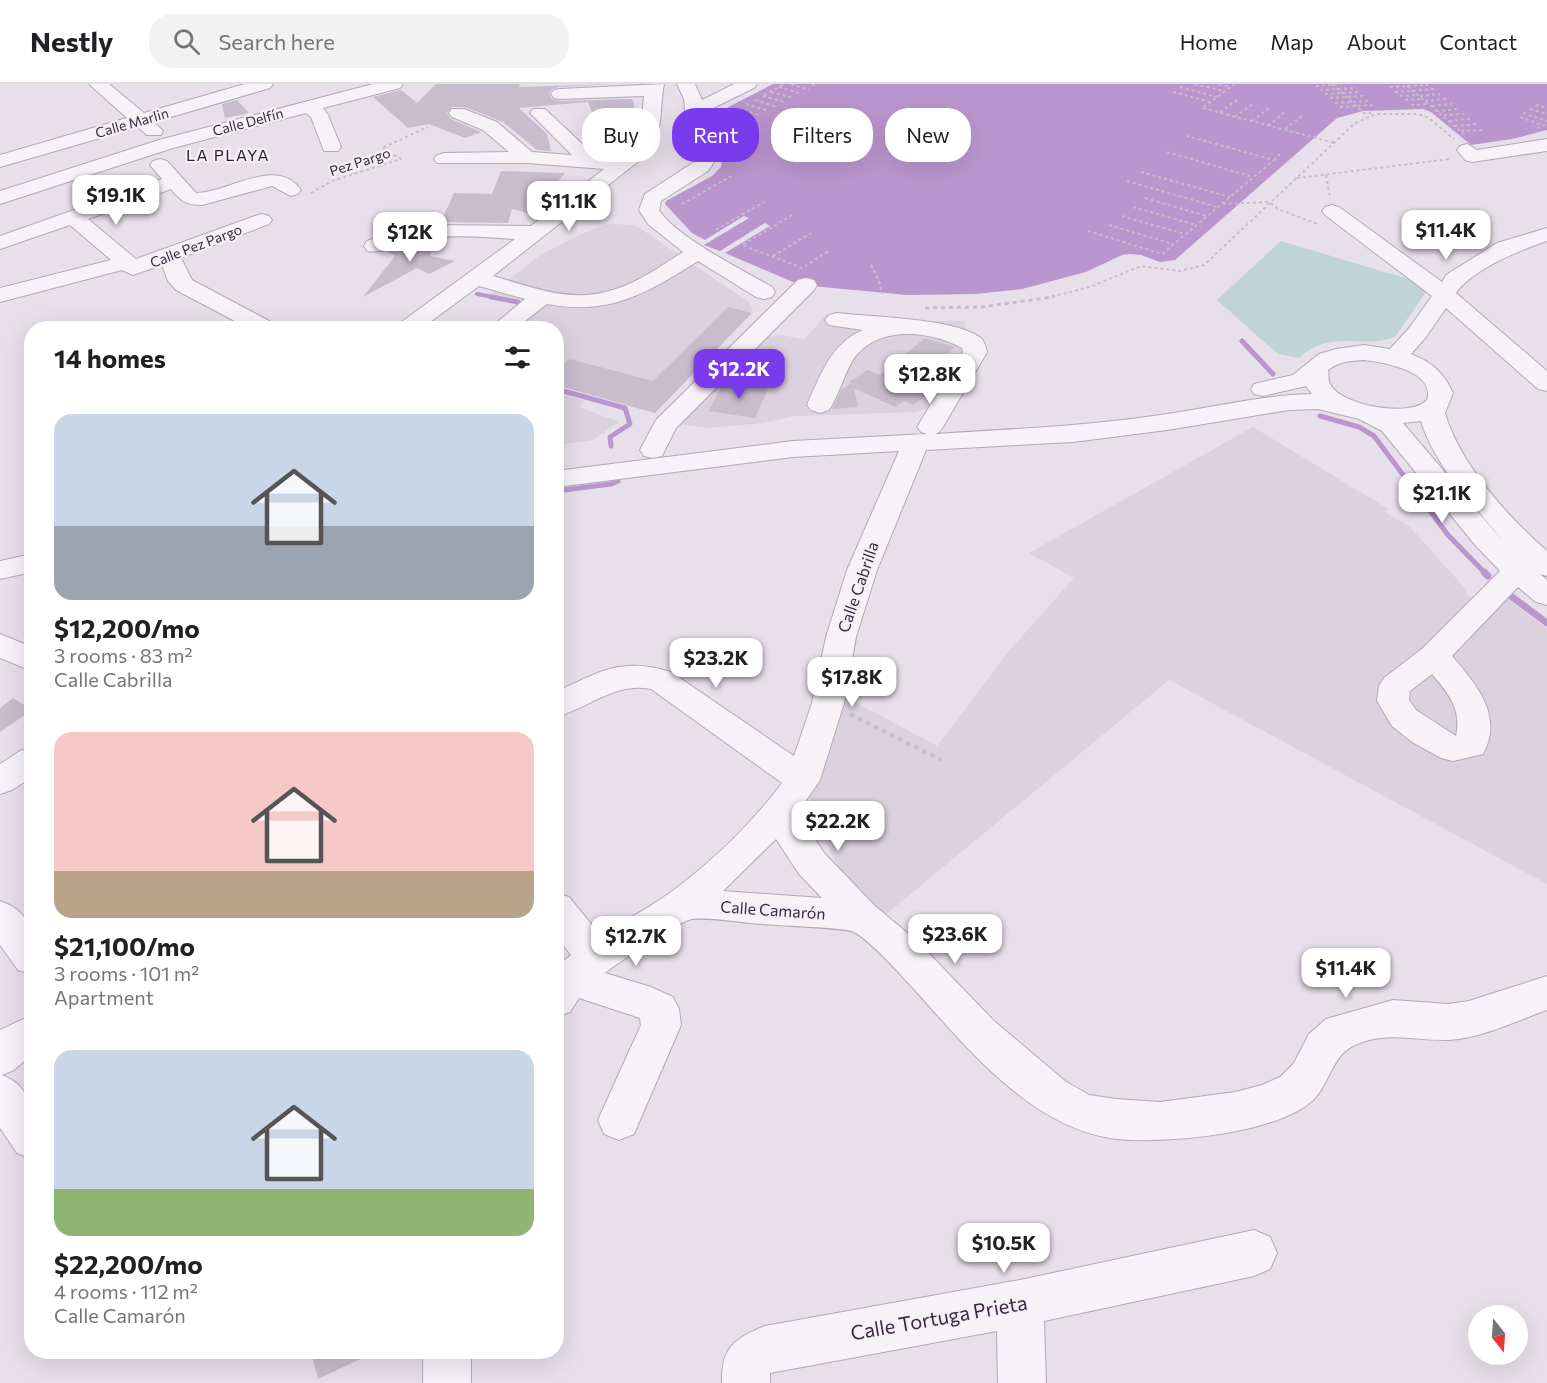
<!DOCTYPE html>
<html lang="en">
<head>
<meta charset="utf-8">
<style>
  body { margin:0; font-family:Commissioner,sans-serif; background:#f2f2f2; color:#202124; height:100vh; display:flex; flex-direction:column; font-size:22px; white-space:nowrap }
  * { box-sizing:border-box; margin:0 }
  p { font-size:20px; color:#757577 }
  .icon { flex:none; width:33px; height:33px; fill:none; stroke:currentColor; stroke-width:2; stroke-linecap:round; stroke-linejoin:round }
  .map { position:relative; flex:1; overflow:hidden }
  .drawer { position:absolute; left:24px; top:237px; width:540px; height:1038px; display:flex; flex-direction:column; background:#fff; border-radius:24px; box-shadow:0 6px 24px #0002 }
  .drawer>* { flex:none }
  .banner { position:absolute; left:582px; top:24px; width:570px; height:54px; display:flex; gap:12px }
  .needle { width:39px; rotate:163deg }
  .controls { position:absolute; left:1468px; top:1221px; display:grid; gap:12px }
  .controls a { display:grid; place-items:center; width:60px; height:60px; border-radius:50%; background:#fff; box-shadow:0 6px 24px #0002; font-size:30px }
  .price { position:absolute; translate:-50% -51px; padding:0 14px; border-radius:12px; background:#fff; color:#222; font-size:20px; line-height:39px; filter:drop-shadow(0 2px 3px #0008) }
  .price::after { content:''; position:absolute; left:50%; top:36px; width:18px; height:14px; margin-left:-9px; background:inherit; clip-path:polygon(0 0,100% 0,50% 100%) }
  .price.selected { background:#7c3aed; color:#fff }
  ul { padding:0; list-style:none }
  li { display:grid; align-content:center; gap:12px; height:318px; padding:0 30px }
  li span { display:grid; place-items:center; height:186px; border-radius:18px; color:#555 }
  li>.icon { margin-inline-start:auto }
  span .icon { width:108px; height:108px; fill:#fffc; stroke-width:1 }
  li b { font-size:26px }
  h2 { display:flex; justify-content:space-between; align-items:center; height:72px; padding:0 30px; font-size:26px }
  .chip { padding:0 21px; border-radius:24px; background:#fff; box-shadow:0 6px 24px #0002; font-size:21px; line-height:54px }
  .chip.selected { background:#7c3aed; color:#fff }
  header { display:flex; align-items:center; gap:36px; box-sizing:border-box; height:84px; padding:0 30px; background:#fff; border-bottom:2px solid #e0e0e0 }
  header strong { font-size:28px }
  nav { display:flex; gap:33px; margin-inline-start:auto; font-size:21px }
  .search { width:420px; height:54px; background:#f2f2f2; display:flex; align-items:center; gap:15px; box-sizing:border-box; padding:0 21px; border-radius:24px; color:#757577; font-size:22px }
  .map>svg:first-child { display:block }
  .built { fill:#dcd1df }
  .green { fill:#bfd5d3 }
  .water { fill:#bb96ce }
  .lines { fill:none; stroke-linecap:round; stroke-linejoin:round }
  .stream-far2 { stroke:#bb96ce; stroke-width:4 }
  .stream-far1 { stroke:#bb96ce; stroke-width:5 }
  .stream { stroke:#bb96ce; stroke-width:7 }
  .building { fill:#c9bccd }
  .minor-casing { stroke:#b4a8b8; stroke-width:2 }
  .path-far2 { stroke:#c7bdc9; stroke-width:2; stroke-dasharray:3 3; stroke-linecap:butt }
  .path-far1 { stroke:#c7bdc9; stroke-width:3; stroke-dasharray:4 4; stroke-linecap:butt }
  .path { stroke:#c7bdc9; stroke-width:4; stroke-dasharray:4.5 4.5; stroke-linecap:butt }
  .minor { fill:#f7f2f8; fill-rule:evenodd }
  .labels { text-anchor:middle; stroke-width:4.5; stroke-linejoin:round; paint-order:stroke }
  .far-street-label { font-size:14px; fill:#3d2643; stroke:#f5eff7 }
  .far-quarter-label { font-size:16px; letter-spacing:1.5px; fill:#2e1933; stroke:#f5eff7 }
  .street-label { font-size:16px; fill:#3d2643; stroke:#f5eff7 }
  .near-street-label { font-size:20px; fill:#3d2643; stroke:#f5eff7 }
</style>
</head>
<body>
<header>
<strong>Nestly</strong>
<div class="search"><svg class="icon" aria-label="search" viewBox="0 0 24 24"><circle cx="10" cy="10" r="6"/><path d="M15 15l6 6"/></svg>Search here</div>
<nav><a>Home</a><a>Map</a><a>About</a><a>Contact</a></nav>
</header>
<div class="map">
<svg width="1547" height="1299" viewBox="0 0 1547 1299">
  <rect width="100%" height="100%" fill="#e7dfea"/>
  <!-- built -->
  <g class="built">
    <polygon points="610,140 635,141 749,218 753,226 655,329 557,301 556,244 529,244 525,216 490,210 539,172 590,146"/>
    <polygon points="826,231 895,237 964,237 969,262 935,322 916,328 795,332 762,339 708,344 680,340 760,254 783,251 804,256"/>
    <polygon points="556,309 585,317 579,323 619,338 593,356 557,361"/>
    <polygon points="1253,343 1388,425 1385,428 1410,443 1464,503 1468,512 1494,523 1505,513 1547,545 1547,800 1169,596 884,832 839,783 818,745 812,727 810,708 844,612 937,662 1009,567 1074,494 1029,469"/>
  </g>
  <!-- green -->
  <path class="green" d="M1281,157L1418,198L1426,208L1395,253C1360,266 1332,244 1299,274L1278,270L1217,216Z"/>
  <!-- water -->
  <polygon class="water" points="773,0 1547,0 1547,46 1512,55 1471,61 1431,28 1423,25 1363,27 1337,34 1175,176 1160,178 1141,171 1130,170 1122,171 1086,188 1022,205 976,210 907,211 812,202 793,198 725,169 770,142 765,139 720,167 704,161 749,134 744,132 705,156 692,149 665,120 666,117 712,92 721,83 722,74 709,41 708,36 711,32"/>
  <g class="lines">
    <!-- stream-far2 -->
    <polyline class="stream-far2" points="477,210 499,214"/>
    <!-- stream-far1 -->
    <g class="stream-far1">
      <polyline points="491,213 518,218 522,244"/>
      <polyline points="1242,257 1273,290"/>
      <polyline points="556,305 625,324 630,340 610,353 611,362"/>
      <polyline points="1320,332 1359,343 1374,352 1448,451 1485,489"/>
      <polyline points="556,407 611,400 618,397"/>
    </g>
    <!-- stream -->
    <g class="stream">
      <polyline points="1484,488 1488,492"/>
      <polyline points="1508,510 1547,539"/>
    </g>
  </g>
  <!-- building -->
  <g class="building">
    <polygon points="436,0 520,0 519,3 617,0 560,3 552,5 549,10 552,15 560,17 632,15 634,20 635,41 624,42 628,59 605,61 588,18 519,24 547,50 551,67 537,66 503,38 465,23 452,23 447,29 451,35 481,48 465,54 429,40 408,44 373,13 401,6 417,19"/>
    <polygon points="237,16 249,29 225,34 222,20"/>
    <polygon points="501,87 565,89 547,111 562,115 540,132 512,125 508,139 441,138 454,109 492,110"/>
    <polygon points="421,157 434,158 430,172 455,177 429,190 417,184 363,213 395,172 387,167 396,164 401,166 405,161"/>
    <polygon points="728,223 752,229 655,329 556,301 556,287 570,275 653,297"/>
    <polygon points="925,254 955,263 918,295 938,304 937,305 913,321 904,317 895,323 854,304 858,323 832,325 841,306 852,299 849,298 868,286 880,291"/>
    <polygon points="724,299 768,305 755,334 708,327"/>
    <polygon points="13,614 32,626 0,648 0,624"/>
    <polygon points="311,1268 375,1268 318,1295"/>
  </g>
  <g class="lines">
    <!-- minor casing -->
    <g class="minor-casing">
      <g id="minor">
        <polygon points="89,0 109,0 144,29 245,0 273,0 270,4 154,38 163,47 161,51 147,51 138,43 0,83 0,71 127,34"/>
        <polygon points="373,0 403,0 400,4 323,24 328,31 341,63 338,67 324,67 311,33 306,29 173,64 0,120 0,107 159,56"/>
        <path d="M664,0C658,33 666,43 644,73L493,192C529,202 567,218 605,208C634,202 659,183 683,168L648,140L639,126L645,110L694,78L687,51L684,15L677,0H695L702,16L734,0H757L754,4L703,29L705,51L714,78L708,87L661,117L659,126C676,153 743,186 772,203L775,208L772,213L764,215L756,213L698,177C647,209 610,232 547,220L516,244H490L525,215L479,202L422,244H397L400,239L515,155C480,153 442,149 408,158C394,161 382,170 367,167L364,162L367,157L386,150L433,141L531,142L604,85L527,79H437L434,75L437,71L444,69L509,68L483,46L452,33L449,29L452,25H464L497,38L532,68L572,71L530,29L533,25H545L596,73L618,75C644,54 641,43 644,12L560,15L554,14L551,10L554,6L560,5Z"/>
        <polygon points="1547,55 1547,67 1472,78 1465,76 1457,66 1460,62 1467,60 1477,66"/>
        <path d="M160,75L167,77L196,109C228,109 277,71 301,106L298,110L291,112L272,102L202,121C186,121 181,117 171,105L88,135L136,175L255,132L262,130L269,132L272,136L269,140L181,174L192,196L273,239L276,244H248L176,206L168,197L162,181L133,191L122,186L0,218V204L111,176L70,141L0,165V152L162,95L150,81L153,77Z"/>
        <path d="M1332,121L1339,123L1442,198L1446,191L1497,159L1547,144V157C1520,166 1473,185 1456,209L1547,287V307L1538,305L1446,224L1426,253L1411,270C1432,278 1444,289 1453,309L1445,329C1460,380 1508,433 1547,467V492L1540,490L1547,496V521L1536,518L1518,503L1452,572C1476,600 1504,632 1483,670L1453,677L1441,674L1412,658L1392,642L1377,617L1379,602L1384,594L1423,564L1500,487L1476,462L1382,347L1359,335L1318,325L1289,326L1167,346L1073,358L926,366L877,486L856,553L844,619L820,696L797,730L825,770L875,822L917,857L994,937L1065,997L1089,1011L1116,1015L1160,1018L1235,1008L1262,1001L1280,993L1294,979L1309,950L1326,935L1393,916L1448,920L1469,917L1547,892V926C1516,937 1482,954 1449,956C1415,957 1385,946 1353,962C1331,973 1329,1003 1311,1018C1273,1050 1166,1060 1117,1055C1032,1045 968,965 913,904C900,890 871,857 854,848C844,843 779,842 763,840C740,839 715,833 692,835C682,836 616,880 605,889L651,903L673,913L679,925L681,941L634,1050L619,1056L604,1050L598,1036L641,941L640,934L579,914L570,928L556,933V883L571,871L556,852V809L569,813L600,851C624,837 649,824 671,808C712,778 752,739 782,699L651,605C615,598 589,624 556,633V608C601,587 621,573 671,588L794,672L812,619L826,553L847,486L899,367L793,373L556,403V387L793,357L927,350L921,348L917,343L963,268L962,264C929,246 876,241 853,276C843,292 839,311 829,326L820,329L811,326L807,321C820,292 831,259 863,246L829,241L825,236L829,231L837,229C870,233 958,234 982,255C985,259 986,264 987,268L943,343L939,348L935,350C1012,345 1090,342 1167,330C1215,323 1263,311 1312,310L1306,302L1263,312L1254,310L1251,305L1254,300L1293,291L1319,270L1336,265L1364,261L1390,265L1410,243L1432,212L1325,131L1322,127L1325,123ZM1364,276C1383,278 1436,287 1427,316C1411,334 1341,322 1330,300C1328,296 1329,291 1328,286C1340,277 1350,277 1364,276ZM1421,337C1434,381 1476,426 1506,460L1403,339ZM1432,590C1448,609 1462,625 1456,652L1416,626L1409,616L1410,607ZM776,755L799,790L822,814L723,807Z"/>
        <polygon points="806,194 814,196 817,201 814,206 676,344 662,372 653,374 644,372 640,366 656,336 798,196"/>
        <polygon points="32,470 32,488 0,495 0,477"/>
        <polygon points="0,550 32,563 32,587 0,574"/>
        <polygon points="32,664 32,693 12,706 0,710 0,680 20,667"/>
        <path d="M0,817C37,829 32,858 32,890L18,886L0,861Z"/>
        <path d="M32,931V970L14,986L2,991C39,1005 32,1042 32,1075L17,1069L0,1044V946Z"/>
        <path d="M1254,1146L1270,1153L1277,1169L1270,1185L1254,1192L1044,1237L1046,1299H998L997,1247L770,1289V1299H722C721,1263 735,1254 765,1242L1020,1196Z"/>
        <rect x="423" y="1268" width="48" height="31"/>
      </g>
    </g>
    <!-- path-far2 -->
    <g class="path-far2">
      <polyline points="791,0 809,6"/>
      <polyline points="812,0 817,2"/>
      <polyline points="1195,0 1224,7"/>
      <polyline points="1219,0 1230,3"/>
      <polyline points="1235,0 1202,24 1335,59"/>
      <polyline points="1332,0 1364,29 1371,29"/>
      <polyline points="1316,2 1341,0"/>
      <polyline points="1407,2 1464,50"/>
      <polyline points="779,3 802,10"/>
      <polyline points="1180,3 1217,13"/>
      <polyline points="1390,3 1428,1"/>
      <polyline points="1320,6 1355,4"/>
      <polyline points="771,8 793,14"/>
      <polyline points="1173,8 1210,18"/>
      <polyline points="1395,8 1435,5"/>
      <polyline points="1325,10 1359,8"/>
      <polyline points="764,11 784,0"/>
      <polyline points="763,12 785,18"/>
      <polyline points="1400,12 1417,11"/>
      <polyline points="1420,12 1440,10"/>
      <polyline points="1330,14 1364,12"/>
      <polyline points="755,16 777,23"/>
      <polyline points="1405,16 1422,15"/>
      <polyline points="1425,17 1446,15"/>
      <polyline points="1335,19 1368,17"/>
      <polyline points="746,20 769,27"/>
      <polyline points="1411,21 1428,20"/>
      <polyline points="1536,21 1547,24"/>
      <polyline points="1432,22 1452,20"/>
      <polyline points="1340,23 1374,21"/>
      <polyline points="738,25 760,31"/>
      <polyline points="1530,25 1547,30"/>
      <polyline points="1436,27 1458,25"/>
      <polyline points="1220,28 1237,16"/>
      <polyline points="729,29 752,36"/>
      <polyline points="1523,29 1547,37"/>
      <polyline points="1444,31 1464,30"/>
      <polyline points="721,33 744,40"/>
      <polyline points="1235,33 1253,20"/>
      <polyline points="1520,33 1542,41"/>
      <polyline points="1252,37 1269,24"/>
      <polyline points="1449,37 1470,35"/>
      <polyline points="1268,42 1285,28"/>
      <polyline points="1455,42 1477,40"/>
      <polyline points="1537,44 1547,40"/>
      <polyline points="1285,45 1302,32"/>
      <polyline points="1461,47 1484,46"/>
      <polyline points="1167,68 1253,93"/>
      <polyline points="1274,76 1280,70"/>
      <polyline points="1141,88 1230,113"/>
      <polyline points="1326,91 1330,113"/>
      <polyline points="1297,94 1450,75"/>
      <polyline points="1127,97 1217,123"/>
      <polyline points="311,109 332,97 401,75 382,64 428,43"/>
      <polyline points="1145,114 1206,132"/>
      <polyline points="682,120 733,91"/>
      <polyline points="1223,120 1269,118 1280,126 1318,140"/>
      <polyline points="1133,123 1196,141"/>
      <polyline points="792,131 742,161 802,184 830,166"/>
      <polyline points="1122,132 1184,150"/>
      <polyline points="1109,141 1173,160"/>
      <polyline points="716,146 764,118"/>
      <polyline points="1088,147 1162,170 1274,76 1187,52"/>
      <polyline points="773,172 811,149"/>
      <polyline points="871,181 879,197 882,210"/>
      <polyline points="1046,214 1090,203 1141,182 1180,187 1204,181 1354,40 1375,30 1418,30 1429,34 1454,55"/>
    </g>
    <!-- path-far1 -->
    <polyline class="path-far1" points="925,224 981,223 1054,213"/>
    <!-- path -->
    <polyline class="path" points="850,630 941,676"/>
    <!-- minor -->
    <use href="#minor" class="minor"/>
  </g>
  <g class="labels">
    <!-- far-street labels -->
    <g class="far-street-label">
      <text transform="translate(248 38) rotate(-15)" y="5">Calle Delfín</text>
      <text transform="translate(132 39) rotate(-16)" y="5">Calle Marlin</text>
      <text transform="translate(360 78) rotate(-18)" y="5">Pez Pargo</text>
      <text transform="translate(196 162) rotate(-21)" y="5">Calle Pez Pargo</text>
    </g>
    <!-- far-quarter labels -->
    <g class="far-quarter-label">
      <text x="228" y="77">LA PLAYA</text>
    </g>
    <!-- street labels -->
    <g class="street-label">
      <text transform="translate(858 503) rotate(-71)" y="6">Calle Cabrilla</text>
      <text transform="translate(773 826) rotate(4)" y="6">Calle Camarón</text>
    </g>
    <!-- near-street labels -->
    <g class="near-street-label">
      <text transform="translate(939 1234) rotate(-10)" y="7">Calle Tortuga Prieta</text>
    </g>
  </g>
</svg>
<div class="controls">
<a><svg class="needle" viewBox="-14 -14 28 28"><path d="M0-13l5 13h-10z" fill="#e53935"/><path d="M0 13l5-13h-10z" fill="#757577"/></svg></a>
</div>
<b class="price" style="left:116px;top:142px">$19.1K</b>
<b class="price" style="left:569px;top:148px">$11.1K</b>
<b class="price" style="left:1446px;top:177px">$11.4K</b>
<b class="price" style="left:410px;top:179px">$12K</b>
<b class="price selected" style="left:739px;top:316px">$12.2K</b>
<b class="price" style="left:930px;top:321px">$12.8K</b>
<b class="price" style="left:1442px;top:440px">$21.1K</b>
<b class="price" style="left:716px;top:605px">$23.2K</b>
<b class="price" style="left:852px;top:624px">$17.8K</b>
<b class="price" style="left:838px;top:768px">$22.2K</b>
<b class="price" style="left:955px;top:881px">$23.6K</b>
<b class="price" style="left:636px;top:883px">$12.7K</b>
<b class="price" style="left:1346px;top:915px">$11.4K</b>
<b class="price" style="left:1004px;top:1190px">$10.5K</b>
<div class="banner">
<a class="chip">Buy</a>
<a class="chip selected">Rent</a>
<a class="chip">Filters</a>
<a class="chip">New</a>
</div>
<section class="drawer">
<h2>14 homes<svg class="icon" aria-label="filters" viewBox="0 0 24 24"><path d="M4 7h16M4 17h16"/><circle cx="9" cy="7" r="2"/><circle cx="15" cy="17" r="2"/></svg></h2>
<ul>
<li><span style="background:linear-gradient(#c9d6e8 60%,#9aa5b1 0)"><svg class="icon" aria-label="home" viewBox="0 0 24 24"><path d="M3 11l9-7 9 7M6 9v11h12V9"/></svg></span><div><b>$12,200/mo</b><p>3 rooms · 83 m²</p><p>Calle Cabrilla</p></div></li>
<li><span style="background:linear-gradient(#f6c9c9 75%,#b9a48a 0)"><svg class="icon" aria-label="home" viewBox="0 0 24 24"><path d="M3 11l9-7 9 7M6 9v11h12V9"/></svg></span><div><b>$21,100/mo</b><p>3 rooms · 101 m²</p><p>Apartment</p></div></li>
<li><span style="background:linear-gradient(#c9d6e8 75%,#8fb573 0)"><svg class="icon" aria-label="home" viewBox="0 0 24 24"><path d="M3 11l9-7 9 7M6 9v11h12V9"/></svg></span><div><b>$22,200/mo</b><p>4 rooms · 112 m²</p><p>Calle Camarón</p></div></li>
</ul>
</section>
</div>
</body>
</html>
